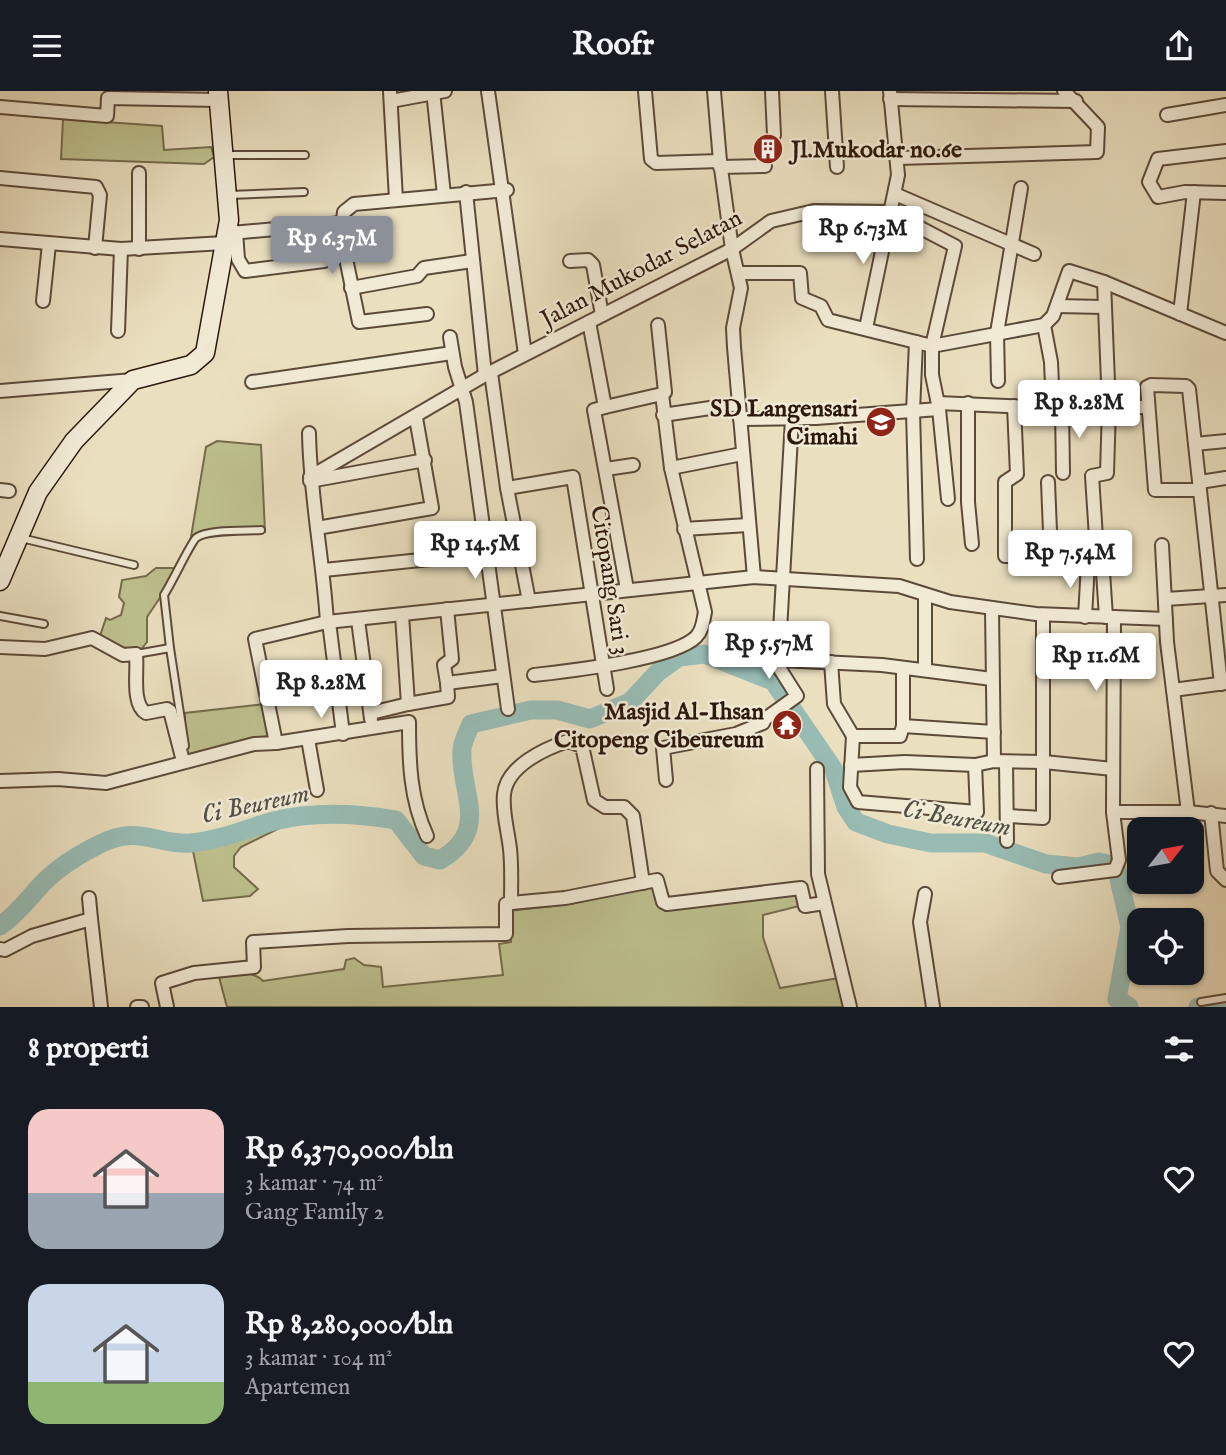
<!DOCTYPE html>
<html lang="id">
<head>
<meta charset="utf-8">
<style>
  body { margin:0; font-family:"IM FELL English",serif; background:#20242c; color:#f1f3f6; height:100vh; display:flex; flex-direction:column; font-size:26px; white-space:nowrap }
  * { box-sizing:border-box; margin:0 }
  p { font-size:23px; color:#9ea1a6 }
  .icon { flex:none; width:38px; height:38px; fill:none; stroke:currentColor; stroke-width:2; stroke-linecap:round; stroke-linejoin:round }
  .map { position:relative; height:916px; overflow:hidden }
  .sheet { display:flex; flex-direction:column; background:#171b24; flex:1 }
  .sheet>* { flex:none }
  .needle { width:46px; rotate:59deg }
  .tools { position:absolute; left:1127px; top:726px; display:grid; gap:14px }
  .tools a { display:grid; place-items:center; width:77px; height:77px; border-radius:14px; background:#171b24; box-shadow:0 2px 5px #0004; font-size:35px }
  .price { position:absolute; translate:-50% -60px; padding:0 16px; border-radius:7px; background:#fff; color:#222; font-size:23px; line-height:46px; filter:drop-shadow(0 2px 4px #0008) }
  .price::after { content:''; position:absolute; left:50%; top:42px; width:21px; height:16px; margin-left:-10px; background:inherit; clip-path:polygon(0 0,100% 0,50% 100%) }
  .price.current { background:#8c9099; color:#fff }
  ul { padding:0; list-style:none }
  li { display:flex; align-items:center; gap:21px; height:175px; padding:0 28px }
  li span { display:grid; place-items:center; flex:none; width:196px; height:140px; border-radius:21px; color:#555 }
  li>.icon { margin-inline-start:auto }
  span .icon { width:84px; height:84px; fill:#fffc; stroke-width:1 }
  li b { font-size:30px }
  h2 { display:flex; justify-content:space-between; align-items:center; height:84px; padding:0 28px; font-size:30px }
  header { display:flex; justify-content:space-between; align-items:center; height:91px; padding:0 28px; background:#171b24; font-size:32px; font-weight:700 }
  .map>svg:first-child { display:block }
  .green { fill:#bdc08e; stroke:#756c4d; stroke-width:2 }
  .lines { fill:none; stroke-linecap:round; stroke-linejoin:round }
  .river { stroke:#98bcb4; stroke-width:19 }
  .lane-casing { stroke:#5c4a39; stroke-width:10 }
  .street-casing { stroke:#5c4a39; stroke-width:16 }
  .secondary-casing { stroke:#2d180c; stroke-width:21 }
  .lane { stroke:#f1ead5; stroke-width:6 }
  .street { stroke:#f1ead5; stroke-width:12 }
  .secondary { stroke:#f1ead5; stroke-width:18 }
  .labels { text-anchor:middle; stroke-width:5; stroke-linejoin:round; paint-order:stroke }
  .poi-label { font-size:24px; font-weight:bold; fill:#2d180c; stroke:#f1ead5; text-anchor:end }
  .street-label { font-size:24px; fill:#2d180c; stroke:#f1ead5 }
  .water-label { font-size:26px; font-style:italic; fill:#525147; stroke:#f1ead5 }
</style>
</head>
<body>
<header><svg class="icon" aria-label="menu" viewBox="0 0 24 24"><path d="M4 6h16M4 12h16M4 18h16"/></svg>Roofr<svg class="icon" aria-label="share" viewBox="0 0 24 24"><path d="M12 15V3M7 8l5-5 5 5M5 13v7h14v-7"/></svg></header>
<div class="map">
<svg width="1226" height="916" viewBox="0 0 1226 916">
  <rect width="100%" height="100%" fill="#eadfbf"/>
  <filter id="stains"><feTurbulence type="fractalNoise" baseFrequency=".00286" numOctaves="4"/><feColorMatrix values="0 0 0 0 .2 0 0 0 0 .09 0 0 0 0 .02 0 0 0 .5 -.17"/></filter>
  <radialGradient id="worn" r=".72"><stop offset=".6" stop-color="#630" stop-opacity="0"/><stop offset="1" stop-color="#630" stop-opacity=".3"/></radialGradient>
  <!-- green -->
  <g class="green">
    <polygon points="63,28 162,35 164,59 211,56 214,66 204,73 61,68"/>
    <polygon points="217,350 261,354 265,441 207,445 190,452 206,356"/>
    <polygon points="156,477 180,477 147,526 147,551 139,561 119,563 98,551 106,527 110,529 121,524 124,512 119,506 122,489 146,485"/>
    <polygon points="264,613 271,644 184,667 177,632 185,629 185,622"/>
    <polygon points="262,734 282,736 241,756 234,765 234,776 258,798 250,805 203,810 192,755"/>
    <path d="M655,794L663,818L798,802L803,814L763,824V846L780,897L839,887L846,916H227L219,886C235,883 251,878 263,890L344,878L346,869L354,867L364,874L381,876L383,896L503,884L499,853L511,851L507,820L571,813Z"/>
  </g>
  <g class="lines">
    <!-- river -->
    <g class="river">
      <path d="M0,835C19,822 29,806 45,790C59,776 80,763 98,754C139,732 157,755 191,752C223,749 244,738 274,730C314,720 355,722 396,729L424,765L440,769C492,739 459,701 462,659C462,651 468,641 471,633L531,619H557L590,628L630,611L658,581L679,566L704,563L773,590L834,679L846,716L856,731L888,743L931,752H985L1046,773L1078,776L1099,771L1116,775L1130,836L1117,908L1129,916"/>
      <polyline points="1198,916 1226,914"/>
    </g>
    <!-- lane casing -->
    <g class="lane-casing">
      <g id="lane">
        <polyline points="225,64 305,64"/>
        <polyline points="229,104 304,101"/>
        <polyline points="21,447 134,474"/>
        <polyline points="0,525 44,533"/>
        <path d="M170,557L164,504C172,492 190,453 196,447C206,438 247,440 261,439"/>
        <polyline points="136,563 170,557 185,655"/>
        <polyline points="1201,911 1226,907"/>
      </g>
    </g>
    <!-- street casing -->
    <g class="street-casing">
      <g id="street">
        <polyline points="390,0 396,108"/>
        <polyline points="433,0 444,104"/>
        <polyline points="488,0 525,263"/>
        <polyline points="645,0 651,68 656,72 720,70"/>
        <polyline points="714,0 720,70 732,158 741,197 733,237 734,256 754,486"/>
        <polyline points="772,0 774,44"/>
        <polyline points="832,0 837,76"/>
        <polyline points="890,8 1076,10"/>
        <polyline points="391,10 445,0"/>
        <polyline points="0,16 107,25 108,7 218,9"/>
        <polyline points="1167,24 1226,14"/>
        <polyline points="1226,60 1158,68 1149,91 1158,106 1185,101 1226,102"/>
        <polyline points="898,67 1097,61 1098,36 1064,0"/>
        <polyline points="720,76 765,75"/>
        <polyline points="139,82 139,158"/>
        <polyline points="0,87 96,96 100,104 95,157"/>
        <polyline points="466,101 485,284"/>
        <polyline points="895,103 1034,163"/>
        <polyline points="236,141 238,168 245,180 324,170"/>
        <polyline points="231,142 342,132"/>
        <polyline points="0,148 121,158 224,152"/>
        <polyline points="570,170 588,169 593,174 602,224"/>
        <polyline points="738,182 800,182 802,207 821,215 828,229 932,255 1044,234 1053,225 1069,180 1104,191 1226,242"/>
        <polyline points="351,197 417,185 424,177 472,170"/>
        <polyline points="43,210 49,153"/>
        <polyline points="1057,215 1104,216"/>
        <polyline points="427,223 359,231 341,143 344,121 354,113 507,99"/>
        <polyline points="1180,223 1194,101"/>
        <polyline points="589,231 605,316 594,319 627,498"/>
        <polyline points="1044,234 1051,271 1053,317"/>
        <polyline points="866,237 898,84 890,0"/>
        <polyline points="118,240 121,158"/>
        <polyline points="450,246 455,276 466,311 508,618"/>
        <polyline points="916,251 913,320 917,468"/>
        <polyline points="491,282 507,397 529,510"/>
        <polyline points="998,290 997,242 1021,97"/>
        <polyline points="252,291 452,262"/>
        <polyline points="0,300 133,289"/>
        <polyline points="938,312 1053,317 1147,316"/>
        <polyline points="968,312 968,411 972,453"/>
        <polyline points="1014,315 1017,383 1005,391 1005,465 1086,465 1097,462 1102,466 1106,526"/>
        <polyline points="605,316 662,303"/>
        <polyline points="1062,316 1063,382"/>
        <polyline points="939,318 948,408"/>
        <polyline points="663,324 737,313"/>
        <path d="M309,342C310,406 323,467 327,531"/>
        <polyline points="1195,353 1226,350"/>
        <polyline points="671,377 742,363"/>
        <polyline points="606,378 633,374"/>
        <polyline points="310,386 485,284 732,158 771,130 814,120 890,121 955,155 932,255 932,284 939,318 816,327 740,328"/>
        <polyline points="310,390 425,369"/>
        <polyline points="1048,391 1051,465"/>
        <polyline points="1200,391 1226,387"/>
        <polyline points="507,397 573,386 607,598"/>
        <polyline points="0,399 9,400"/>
        <polyline points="1198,399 1155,399 1147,296 1151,294 1186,295 1189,298 1221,593"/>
        <polyline points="317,437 432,417 416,327"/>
        <polyline points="684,438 748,434"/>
        <polyline points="1162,454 1167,551 1173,599 1226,592"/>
        <polyline points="1097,462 1092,385 1107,382 1109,316 1104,191"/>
        <polyline points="324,479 488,462"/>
        <polyline points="1166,508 1226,504"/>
        <polyline points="447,518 452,568 444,574 447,592 503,585"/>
        <polyline points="992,518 994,670"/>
        <polyline points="1085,526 1088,472 1086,465"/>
        <polyline points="358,529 371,628"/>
        <polyline points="329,531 343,643"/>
        <path d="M0,556L45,558L92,547L123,564L136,563C138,579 131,613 146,622L167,618L170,620L183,670"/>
        <polyline points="780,569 882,574 992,588"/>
        <polyline points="831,571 834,613 853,645 900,645 903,635"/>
        <polyline points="903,579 903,635 994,641"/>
        <polyline points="925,579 925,504"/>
        <path d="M534,584C569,580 672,569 696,546C703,539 703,530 705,521L671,377L662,303L665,301L658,234"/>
        <polyline points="1173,599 1188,721"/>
        <polyline points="408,613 448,606 447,592"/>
        <polyline points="371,622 408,613 402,524"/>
        <polyline points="853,645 850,696 858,711 977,721 975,674"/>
        <polyline points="308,648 317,699"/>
        <path d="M276,652L409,631C409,671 410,708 427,745"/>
        <polyline points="1006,671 1007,750"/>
        <polyline points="851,674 905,671 975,674 994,670 1044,671 1113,678"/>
        <polyline points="817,678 818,783 850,916"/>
        <polyline points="666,689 663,657 736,643 763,632 765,628 797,605 778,575 792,328"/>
        <polyline points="0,690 58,688 106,692 254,653 276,652 255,548 327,531 754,486 899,495 950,511 1036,523 1166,528"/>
        <polyline points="1113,721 1188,721 1226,725"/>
        <polyline points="1211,722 1217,780 1226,789"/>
        <polyline points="1008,725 1043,727 1043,524"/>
        <polyline points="1059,786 1115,779 1119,769 1113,721 1114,526"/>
        <polyline points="925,803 920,831 933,916"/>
        <polyline points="511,812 565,807 657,789 663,811 667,813 801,797 805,815 824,812"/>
        <polyline points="91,828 101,916"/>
        <polyline points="0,858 5,859 32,845 91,828 89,807"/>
        <polyline points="137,916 142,916"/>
        <path d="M167,916L162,892L194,882L254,876L253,851L348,845L506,843V813L511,812C511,794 512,776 510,758C508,740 502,720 504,703C507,675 544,658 568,650L582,655L594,709L605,716H624L633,725L643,792"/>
      </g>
    </g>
    <!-- secondary casing -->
    <g class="secondary-casing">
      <polyline id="secondary" points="0,490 38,401 74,350 133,289 191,274 205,262 229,129 218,0"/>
    </g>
    <!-- lane -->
    <use href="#lane" class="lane"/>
    <!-- street -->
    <use href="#street" class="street"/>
    <!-- secondary -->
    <use href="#secondary" class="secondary"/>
  </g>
  <!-- icons -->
  <defs>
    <g id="building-disc" transform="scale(1.575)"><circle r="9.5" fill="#8f2418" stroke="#f1ead5"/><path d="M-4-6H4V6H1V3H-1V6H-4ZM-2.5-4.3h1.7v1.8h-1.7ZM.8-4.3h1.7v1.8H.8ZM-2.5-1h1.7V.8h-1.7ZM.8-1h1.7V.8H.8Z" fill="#fff"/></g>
    <g id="school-disc" transform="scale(1.575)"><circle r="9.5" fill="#8f2418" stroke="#f1ead5"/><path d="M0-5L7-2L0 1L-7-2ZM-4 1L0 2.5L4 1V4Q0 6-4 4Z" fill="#fff"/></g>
    <g id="temple-disc" transform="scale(1.575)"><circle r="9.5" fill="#8f2418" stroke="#f1ead5"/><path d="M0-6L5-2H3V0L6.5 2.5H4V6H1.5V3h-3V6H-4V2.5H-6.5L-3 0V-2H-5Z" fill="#fff"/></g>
  </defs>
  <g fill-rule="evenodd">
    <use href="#building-disc" x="768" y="58"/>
    <use href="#school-disc" x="881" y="331"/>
    <use href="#temple-disc" x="787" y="634"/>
  </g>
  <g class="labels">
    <!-- poi labels -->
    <g class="poi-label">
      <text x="791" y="66" text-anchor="start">Jl.Mukodar no.6e</text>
      <text x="858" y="325">SD Langensari<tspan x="858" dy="28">Cimahi</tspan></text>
      <text x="764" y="628">Masjid Al-Ihsan<tspan x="764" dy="28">Citopeng Cibeureum</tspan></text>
    </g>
    <!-- street labels -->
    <g class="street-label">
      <text transform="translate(641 177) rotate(-28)" y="8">Jalan Mukodar Selatan</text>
      <text transform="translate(611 489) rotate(81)" y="8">Citopang Sari 3</text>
    </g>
    <!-- water labels -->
    <g class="water-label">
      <text transform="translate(255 712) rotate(-12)" y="9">Ci Beureum</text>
      <text transform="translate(957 726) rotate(10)" y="9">Ci Beureum</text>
    </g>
  </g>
  <rect width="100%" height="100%" filter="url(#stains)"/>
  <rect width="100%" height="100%" fill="url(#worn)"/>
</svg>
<div class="tools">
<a><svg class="needle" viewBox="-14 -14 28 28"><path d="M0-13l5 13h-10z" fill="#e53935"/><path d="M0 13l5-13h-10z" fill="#9ea1a6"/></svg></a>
<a><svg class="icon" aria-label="locate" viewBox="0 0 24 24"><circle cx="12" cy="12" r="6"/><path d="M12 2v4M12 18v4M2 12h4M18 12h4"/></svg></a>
</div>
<b class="price" style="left:863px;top:175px">Rp 6.73M</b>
<b class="price current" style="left:332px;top:185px">Rp 6.37M</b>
<b class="price" style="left:1079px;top:349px">Rp 8.28M</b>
<b class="price" style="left:475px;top:490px">Rp 14.5M</b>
<b class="price" style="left:1070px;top:499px">Rp 7.54M</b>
<b class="price" style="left:769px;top:590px">Rp 5.57M</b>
<b class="price" style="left:1096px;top:602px">Rp 11.6M</b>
<b class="price" style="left:321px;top:629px">Rp 8.28M</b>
</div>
<section class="sheet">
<h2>8 properti<svg class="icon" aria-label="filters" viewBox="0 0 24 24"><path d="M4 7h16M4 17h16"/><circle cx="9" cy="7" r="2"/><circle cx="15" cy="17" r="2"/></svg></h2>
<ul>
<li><span style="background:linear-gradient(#f6c9c9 60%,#9aa5b1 0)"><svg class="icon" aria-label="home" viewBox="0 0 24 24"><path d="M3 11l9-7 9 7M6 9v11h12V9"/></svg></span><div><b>Rp 6,370,000/bln</b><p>3 kamar · 74 m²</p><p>Gang Family 2</p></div><svg class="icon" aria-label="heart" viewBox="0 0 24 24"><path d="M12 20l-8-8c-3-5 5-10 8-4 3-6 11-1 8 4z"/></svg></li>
<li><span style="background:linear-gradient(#c9d6e8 70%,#8fb573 0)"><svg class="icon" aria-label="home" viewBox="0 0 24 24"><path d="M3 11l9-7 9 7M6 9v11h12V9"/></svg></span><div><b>Rp 8,280,000/bln</b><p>3 kamar · 104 m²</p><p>Apartemen</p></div><svg class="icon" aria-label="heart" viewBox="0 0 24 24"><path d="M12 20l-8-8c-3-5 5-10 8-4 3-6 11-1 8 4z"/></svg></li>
</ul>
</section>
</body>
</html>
